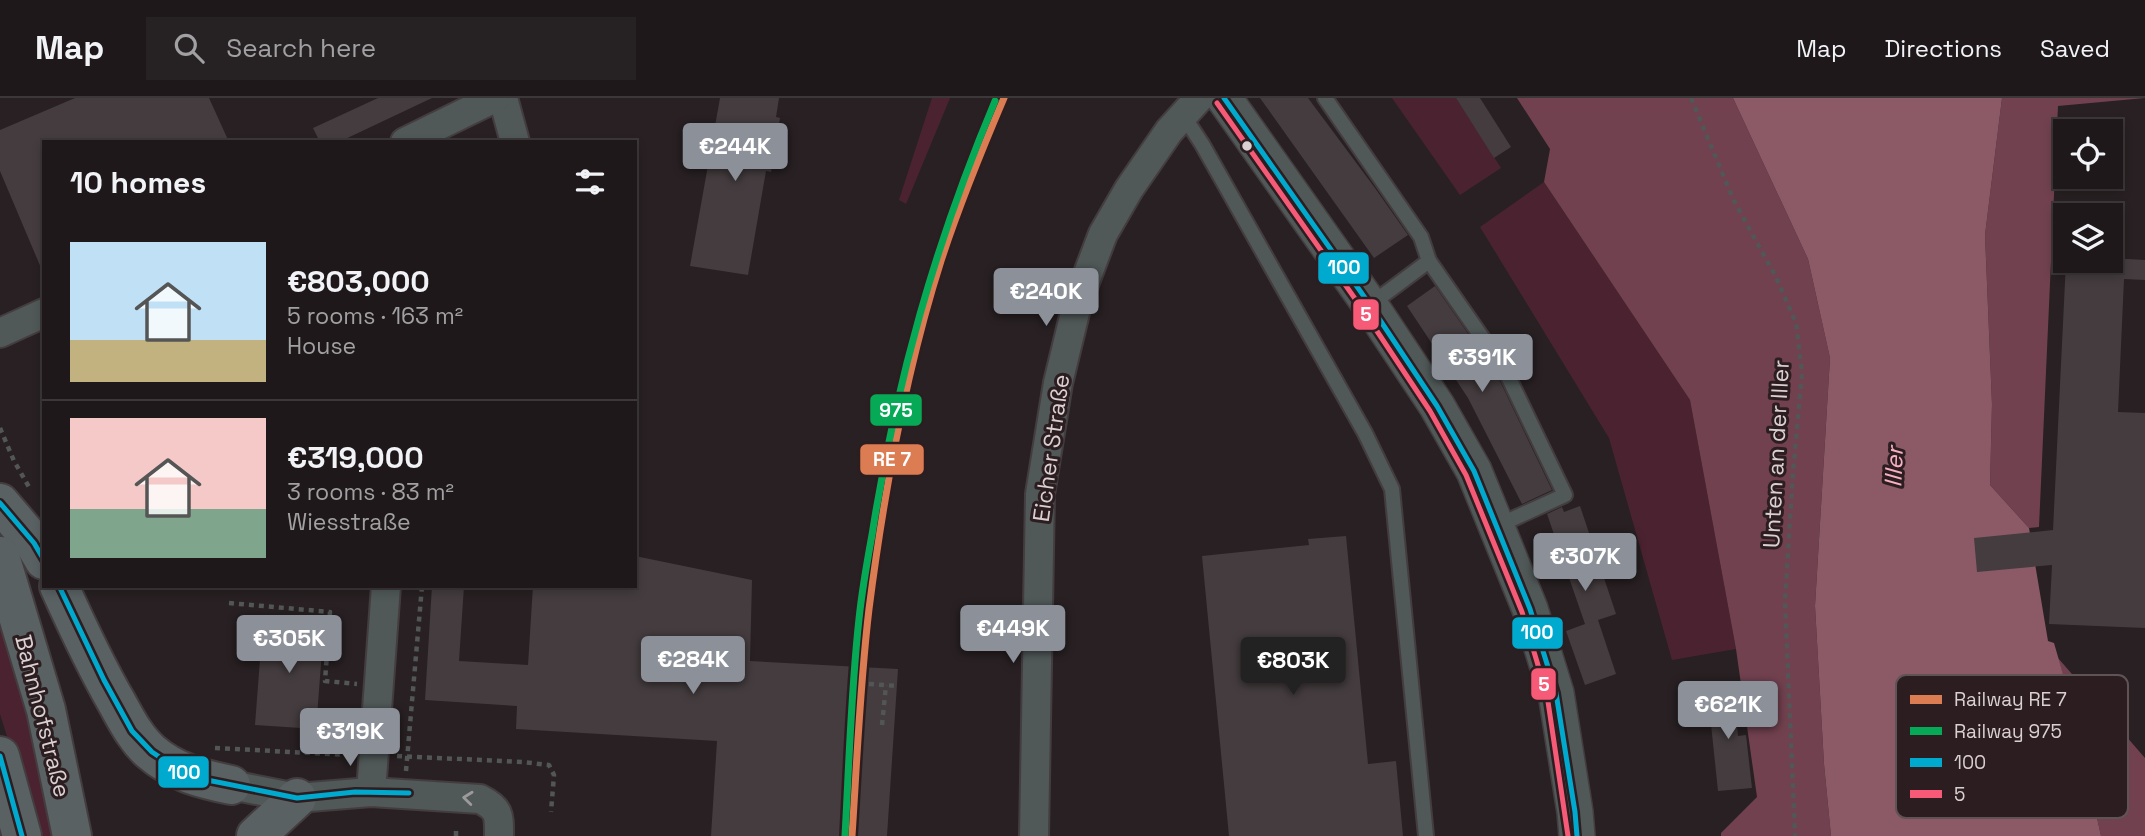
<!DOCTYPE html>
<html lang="en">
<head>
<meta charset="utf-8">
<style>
  body { margin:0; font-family:"Space Grotesk",sans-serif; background:#262123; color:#f1f3f6; height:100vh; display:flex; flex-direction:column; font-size:26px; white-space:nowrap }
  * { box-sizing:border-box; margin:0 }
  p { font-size:23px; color:#a1a0a2 }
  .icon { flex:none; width:38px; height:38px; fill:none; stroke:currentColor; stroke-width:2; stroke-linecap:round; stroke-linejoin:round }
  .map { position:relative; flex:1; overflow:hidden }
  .sheet { position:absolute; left:42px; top:42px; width:595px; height:448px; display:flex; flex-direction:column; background:#1e181a; border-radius:0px; box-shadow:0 4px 10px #0003,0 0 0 2px #3c3739 }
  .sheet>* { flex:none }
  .tools { position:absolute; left:2053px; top:21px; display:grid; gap:14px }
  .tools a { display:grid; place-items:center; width:70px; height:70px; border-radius:0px; background:#1e181a; box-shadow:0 4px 10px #0003,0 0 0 2px #3c3739; font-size:35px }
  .price { position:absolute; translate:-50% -60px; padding:0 16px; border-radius:7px; background:#8c9099; color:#fff; font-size:23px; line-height:46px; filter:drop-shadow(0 2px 4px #0008) }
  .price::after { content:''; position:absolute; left:50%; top:42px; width:21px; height:16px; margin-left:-10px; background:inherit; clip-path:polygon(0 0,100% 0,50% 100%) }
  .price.on { background:#222; color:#fff }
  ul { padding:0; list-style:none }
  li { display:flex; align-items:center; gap:21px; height:175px; padding:0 28px }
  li+li { border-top:2px solid #3c3739 }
  li span { display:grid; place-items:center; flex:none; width:196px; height:140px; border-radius:0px; color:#555 }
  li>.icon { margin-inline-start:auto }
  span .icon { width:84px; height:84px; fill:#fffc; stroke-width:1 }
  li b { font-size:30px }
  h2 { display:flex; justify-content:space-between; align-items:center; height:84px; padding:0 28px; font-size:30px }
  header { display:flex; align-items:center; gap:42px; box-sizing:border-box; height:98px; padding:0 35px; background:#1e181a; border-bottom:2px solid #3c3739 }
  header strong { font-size:33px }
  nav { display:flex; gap:38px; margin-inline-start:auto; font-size:24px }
  .search { width:490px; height:63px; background:#262123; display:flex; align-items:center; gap:18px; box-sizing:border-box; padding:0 24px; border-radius:0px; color:#a1a0a2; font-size:26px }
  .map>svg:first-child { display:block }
  .green { fill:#4b2330 }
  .forest { fill:#71414f }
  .water { fill:#8c5967 }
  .building { fill:#443c3e }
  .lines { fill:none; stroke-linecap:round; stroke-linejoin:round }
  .service-casing { stroke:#443d3f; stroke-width:18 }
  .minor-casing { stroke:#443d3f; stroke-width:32 }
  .tertiary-casing { stroke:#443d3f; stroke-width:38 }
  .primary-casing { stroke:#443d3f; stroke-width:42 }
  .path { stroke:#525656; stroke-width:4.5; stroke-dasharray:5 5; stroke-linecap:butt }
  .service { stroke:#505858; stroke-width:14 }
  .minor { stroke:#505858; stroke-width:28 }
  .tertiary { stroke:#505858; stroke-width:35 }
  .primary { stroke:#596162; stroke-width:38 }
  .bus-1-casing { stroke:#2c1d21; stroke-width:10 }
  .bus-2-casing { stroke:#2c1d21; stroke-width:10 }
  .bus-1 { stroke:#00a9ce; stroke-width:5 }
  .bus-2 { stroke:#f75a77; stroke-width:5 }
  .rail-1-casing { stroke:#2c1d21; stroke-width:12 }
  .rail-2-casing { stroke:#2c1d21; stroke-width:12 }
  .rail-1 { stroke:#db7c53; stroke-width:7 }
  .rail-2 { stroke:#06aa56; stroke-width:7 }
  .oneway { stroke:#9c9a9b }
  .bus-dot { fill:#dad0d2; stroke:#2c1d21; stroke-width:2.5 }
  .labels { text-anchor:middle; stroke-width:6; stroke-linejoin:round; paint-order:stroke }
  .street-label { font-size:23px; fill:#dad0d2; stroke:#2c1d21 }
  .water-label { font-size:24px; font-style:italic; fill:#f7b1c3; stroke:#2c1d21 }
  .key { fill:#2c1d21; stroke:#605356; stroke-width:2 }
  .key-label { font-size:19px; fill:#dad0d2 }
  .line-badge { stroke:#2c1d21; stroke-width:2.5 }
  .badge-label { font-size:19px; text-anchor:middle; font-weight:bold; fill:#fff }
</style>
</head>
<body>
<header>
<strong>Map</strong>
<div class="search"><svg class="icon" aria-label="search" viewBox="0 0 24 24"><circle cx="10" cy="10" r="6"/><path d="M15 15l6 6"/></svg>Search here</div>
<nav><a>Map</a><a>Directions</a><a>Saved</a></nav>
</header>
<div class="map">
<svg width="2145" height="738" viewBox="0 0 2145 738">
  <rect width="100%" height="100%" fill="#282022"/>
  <!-- green -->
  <g class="green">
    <polygon points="932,0 950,0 906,106 899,102"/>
    <polygon points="1392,0 1456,0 1501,70 1460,97"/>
    <polygon points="1544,84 1690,302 1736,551 1672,562 1609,340 1480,129"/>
    <polygon points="0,518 31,616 58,738 35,738 30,711 0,616"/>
  </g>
  <!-- forest -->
  <g class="forest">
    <polygon points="1517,0 1733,0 1808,161 1830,260 1815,508 1824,666 1831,738 1721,738 1721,735 1757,699 1736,551 1690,302 1544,84 1550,51"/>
    <polygon points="2002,0 2145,0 2058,8 2039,429 2029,430 1990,387 1992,306 1985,137"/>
    <polygon points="2058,560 2145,660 2145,738 2101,738 2072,607"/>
  </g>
  <!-- water -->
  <polygon class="water" points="1733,0 2002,0 1985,137 1992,306 1990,387 2029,430 2048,543 2054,545 2072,607 2101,738 1831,738 1824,666 1815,508 1830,260 1808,161"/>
  <!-- building -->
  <g class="building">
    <polygon points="75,0 209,0 229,44 44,44 44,177 0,73 0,32"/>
    <polygon points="378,0 432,0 339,44 320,44 313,30"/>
    <polygon points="720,0 779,0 776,19 780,20 771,74 766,73 748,177 690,168"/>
    <polygon points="1260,0 1308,0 1375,90 1408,137 1374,160"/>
    <polygon points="1456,0 1480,0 1511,49 1494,60"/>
    <polygon points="2110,160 2145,162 2145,182 2124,181 2118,314 2145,315 2145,530 2049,526 2052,467 1977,474 1974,440 2053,432 2066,163 2110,163"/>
    <polygon points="1435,188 1498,279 1552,392 1522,406 1468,300 1407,208"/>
    <polygon points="1580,408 1616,516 1598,522 1616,576 1585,587 1566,533 1585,526 1547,416 1562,409 1564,414"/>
    <polygon points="1346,438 1368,666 1396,663 1403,738 1229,738 1202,458 1309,447 1308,441"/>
    <polygon points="635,458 752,482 750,563 898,571 887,738 711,738 717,643 516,631 517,608 425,602 432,488 464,488 459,563 528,567 533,488 635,488"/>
    <polygon points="263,522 324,527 316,631 255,627"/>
    <polygon points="1733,585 1738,638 1746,637 1752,690 1718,693 1707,588"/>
  </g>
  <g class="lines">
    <!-- service casing -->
    <g class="service-casing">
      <g id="service">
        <polyline points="1325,0 1421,139 1429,163"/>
        <polyline points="1183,17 1202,46 1365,335 1392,391 1426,738"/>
        <polyline points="1370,207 1429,163 1506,274 1565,397 1497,428"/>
      </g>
    </g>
    <!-- minor casing -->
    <g class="minor-casing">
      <g id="minor">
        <polyline points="503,0 515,44"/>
        <polyline points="405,44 495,0"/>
        <polyline points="0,235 44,215"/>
        <path d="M231,687L297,700L371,694L480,701C500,711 499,717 499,738"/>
        <polyline points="371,694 386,488"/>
        <polyline points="1034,738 1040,396 1058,285 1078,202 1103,136 1129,91 1169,33 1199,0"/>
      </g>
    </g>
    <!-- tertiary casing -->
    <g class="tertiary-casing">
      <polyline id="tertiary" points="1224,0 1370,207 1437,308 1474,373 1530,511 1556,595 1575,714 1577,738"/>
    </g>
    <!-- primary casing -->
    <g class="primary-casing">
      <g id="primary">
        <polyline points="0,405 34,445 44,462"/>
        <polyline points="0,458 46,612 72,738"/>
        <path d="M59,488C77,528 95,567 117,605C127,623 136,641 151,654C174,674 202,681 231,687"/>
        <polyline points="0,658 22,738"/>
        <polyline points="256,738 297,700"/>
      </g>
    </g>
    <!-- path -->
    <g class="path">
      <polyline points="1691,0 1734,103 1776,179 1796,225 1802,275 1793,375 1785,503 1795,738"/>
      <polyline points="0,330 14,363 29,389"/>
      <polyline points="229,505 330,514 325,583 357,586"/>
      <polyline points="869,586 898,588"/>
      <polyline points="882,627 886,587"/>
      <polyline points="215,650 349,657"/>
      <polyline points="397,658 522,664 549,667 554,677 551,714"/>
      <polyline points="406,673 422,488"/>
      <polyline points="456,738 456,732"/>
    </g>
    <!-- service -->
    <use href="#service" class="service"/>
    <!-- minor -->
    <use href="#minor" class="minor"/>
    <!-- tertiary -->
    <use href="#tertiary" class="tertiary"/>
    <!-- primary -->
    <use href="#primary" class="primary"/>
    <!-- bus-1 casing -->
    <g class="bus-1-casing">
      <g id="bus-1">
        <polyline points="1224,0 1370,207 1437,308 1474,373 1530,511 1556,595 1575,714 1577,738"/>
        <polyline points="0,405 34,445 44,462"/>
        <polyline points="59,488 104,582 132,633 152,654 179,672 202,681 297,700 355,694 409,695"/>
        <polyline points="0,658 22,738"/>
      </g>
    </g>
    <!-- bus-2 casing -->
    <g class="bus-2-casing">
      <polyline id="bus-2" points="1217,5 1363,212 1430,313 1466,377 1522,514 1547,597 1568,738"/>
    </g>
    <!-- bus-1 -->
    <use href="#bus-1" class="bus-1"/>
    <!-- bus-2 -->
    <use href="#bus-2" class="bus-2"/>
    <!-- rail-1 casing -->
    <g class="rail-1-casing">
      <path id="rail-1" d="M852,738C857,662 860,586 869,511C884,394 905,276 941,163C959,108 981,54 1004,0"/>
    </g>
    <!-- rail-2 casing -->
    <g class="rail-2-casing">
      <path id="rail-2" d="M845,738C849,666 851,593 859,521C862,492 867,464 872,437C896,284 935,146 995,3"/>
    </g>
    <!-- rail-1 -->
    <use href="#rail-1" class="rail-1"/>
    <!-- rail-2 -->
    <use href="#rail-2" class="rail-2"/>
  </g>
  <!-- one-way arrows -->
  <defs><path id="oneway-chevron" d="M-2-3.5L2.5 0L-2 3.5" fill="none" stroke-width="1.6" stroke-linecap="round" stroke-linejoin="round" transform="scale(1.75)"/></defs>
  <use class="oneway" href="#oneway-chevron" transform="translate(468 700) rotate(-174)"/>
  <!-- markers -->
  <circle class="bus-dot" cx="1247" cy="48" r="6"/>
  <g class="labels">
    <!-- street labels -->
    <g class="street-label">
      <text transform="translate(1051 350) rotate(-82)" y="8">Eicher Straße</text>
      <text transform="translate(1776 356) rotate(-87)" y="8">Unten an der Iller</text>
      <text transform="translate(43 618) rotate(76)" y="8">Bahnhofstraße</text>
    </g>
    <!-- water labels -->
    <g class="water-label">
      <text transform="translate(1894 369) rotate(-88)" y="8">Iller</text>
    </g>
  </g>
  <!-- legend -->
  <rect x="1896" y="577" width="232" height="143" rx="10" class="key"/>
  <rect x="1910" y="597" width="32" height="9" fill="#db7c53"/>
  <rect x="1910" y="629" width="32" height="8" fill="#06aa56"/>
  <rect x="1910" y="660" width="32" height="9" fill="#00a9ce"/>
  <rect x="1910" y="692" width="32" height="8" fill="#f75a77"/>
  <g class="key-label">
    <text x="1954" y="608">Railway RE 7</text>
    <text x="1954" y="640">Railway 975</text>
    <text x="1954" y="671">100</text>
    <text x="1954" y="703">5</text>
  </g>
  <g class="line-badge">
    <rect x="1317" y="153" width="53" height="34" rx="7" fill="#00a9ce"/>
    <rect x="1352" y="200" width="28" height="33" rx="7" fill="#f75a77"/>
    <rect x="869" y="295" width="54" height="34" rx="7" fill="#06aa56"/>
    <rect x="859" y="345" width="66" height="33" rx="7" fill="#db7c53"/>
    <rect x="1511" y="518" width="53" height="34" rx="7" fill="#00a9ce"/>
    <rect x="1530" y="569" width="27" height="34" rx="7" fill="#f75a77"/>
    <rect x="157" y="657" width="53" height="34" rx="7" fill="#00a9ce"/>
  </g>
  <g class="badge-label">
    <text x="1344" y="176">100</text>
    <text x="1366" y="223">5</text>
    <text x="896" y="319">975</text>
    <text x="892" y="368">RE 7</text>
    <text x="1537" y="541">100</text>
    <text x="1544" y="593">5</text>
    <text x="184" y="681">100</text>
  </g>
</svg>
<div class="tools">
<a><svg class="icon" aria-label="locate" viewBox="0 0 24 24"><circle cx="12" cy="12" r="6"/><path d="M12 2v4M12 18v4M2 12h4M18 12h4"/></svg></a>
<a><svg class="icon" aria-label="layers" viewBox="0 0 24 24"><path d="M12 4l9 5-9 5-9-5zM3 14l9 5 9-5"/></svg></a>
</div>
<b class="price" style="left:735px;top:85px">€244K</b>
<b class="price" style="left:1046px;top:230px">€240K</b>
<b class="price" style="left:1482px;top:296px">€391K</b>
<b class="price" style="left:1585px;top:495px">€307K</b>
<b class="price" style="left:1013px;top:567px">€449K</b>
<b class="price" style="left:289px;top:577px">€305K</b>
<b class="price" style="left:693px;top:598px">€284K</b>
<b class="price on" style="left:1293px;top:599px">€803K</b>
<b class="price" style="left:1728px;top:643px">€621K</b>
<b class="price" style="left:350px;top:670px">€319K</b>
<section class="sheet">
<h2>10 homes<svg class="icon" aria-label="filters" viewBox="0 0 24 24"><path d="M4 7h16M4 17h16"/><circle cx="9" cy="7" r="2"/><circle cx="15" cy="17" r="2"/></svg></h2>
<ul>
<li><span style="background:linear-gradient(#bfe0f5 70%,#c2b280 0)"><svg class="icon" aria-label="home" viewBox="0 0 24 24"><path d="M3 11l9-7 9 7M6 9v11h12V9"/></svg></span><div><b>€803,000</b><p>5 rooms · 163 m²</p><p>House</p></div></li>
<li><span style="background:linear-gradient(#f6c9c9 65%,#7fa58c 0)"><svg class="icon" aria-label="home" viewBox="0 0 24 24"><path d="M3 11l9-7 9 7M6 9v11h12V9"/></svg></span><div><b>€319,000</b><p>3 rooms · 83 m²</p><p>Wiesstraße</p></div></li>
</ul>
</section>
</div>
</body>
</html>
